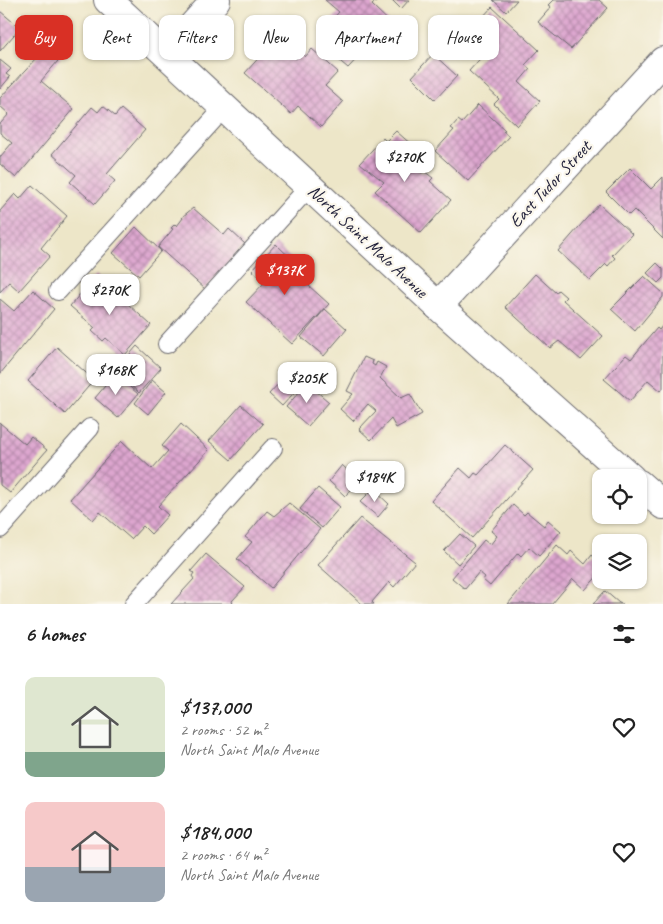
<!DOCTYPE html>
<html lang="en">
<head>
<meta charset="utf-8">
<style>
  body { margin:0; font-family:Caveat,sans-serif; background:#f2f2f2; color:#222; height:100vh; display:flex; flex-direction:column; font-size:19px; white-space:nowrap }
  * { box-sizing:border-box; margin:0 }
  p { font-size:16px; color:#767676 }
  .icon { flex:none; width:28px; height:28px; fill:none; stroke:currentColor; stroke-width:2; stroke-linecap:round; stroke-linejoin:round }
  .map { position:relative; height:604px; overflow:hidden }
  .drawer { display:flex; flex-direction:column; background:#fff; flex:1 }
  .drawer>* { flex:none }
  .banner { position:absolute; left:15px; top:15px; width:634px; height:45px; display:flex; gap:10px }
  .tools { position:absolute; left:592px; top:469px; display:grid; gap:10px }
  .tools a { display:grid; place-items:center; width:55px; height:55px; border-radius:10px; background:#fff; box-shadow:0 1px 4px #0004; font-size:25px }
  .price { position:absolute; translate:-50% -42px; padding:0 11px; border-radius:10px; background:#fff; color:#222; font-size:16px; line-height:32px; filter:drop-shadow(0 1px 2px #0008) }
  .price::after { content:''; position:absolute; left:50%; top:30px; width:15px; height:11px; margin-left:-8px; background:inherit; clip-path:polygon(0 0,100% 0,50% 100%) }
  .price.active { background:#d93025; color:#fff }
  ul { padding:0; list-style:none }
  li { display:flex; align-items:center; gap:15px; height:125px; padding:0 25px }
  li span { display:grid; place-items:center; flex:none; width:140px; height:100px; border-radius:10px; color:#555 }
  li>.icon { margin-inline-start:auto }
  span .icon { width:60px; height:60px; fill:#fffc; stroke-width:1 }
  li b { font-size:21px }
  h2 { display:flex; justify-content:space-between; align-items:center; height:60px; padding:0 25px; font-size:21px }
  .chip { padding:0 18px; border-radius:10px; background:#fff; box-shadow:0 1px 4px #0004; font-size:18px; line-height:45px }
  .chip.active { background:#d93025; color:#fff }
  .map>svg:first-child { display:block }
  .building { fill:url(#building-cross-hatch) }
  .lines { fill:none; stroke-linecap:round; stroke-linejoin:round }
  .lane-casing { stroke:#69676c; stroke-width:20 }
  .street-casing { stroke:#69676c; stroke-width:30 }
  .lane { stroke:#fff; stroke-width:18 }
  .street { stroke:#fff; stroke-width:28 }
  .labels { text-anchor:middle; stroke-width:4.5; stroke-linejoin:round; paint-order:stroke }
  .street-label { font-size:18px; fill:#22223b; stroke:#fbf7ec }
</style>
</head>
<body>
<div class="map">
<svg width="663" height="604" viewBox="0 0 663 604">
  <defs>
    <pattern id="building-cross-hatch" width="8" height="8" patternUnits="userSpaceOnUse" patternTransform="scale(1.25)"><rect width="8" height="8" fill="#dda6cf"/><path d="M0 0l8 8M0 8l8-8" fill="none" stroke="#b387a9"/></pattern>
  </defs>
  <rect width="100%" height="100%" fill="#fbf7ec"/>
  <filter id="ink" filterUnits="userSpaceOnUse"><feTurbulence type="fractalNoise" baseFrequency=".02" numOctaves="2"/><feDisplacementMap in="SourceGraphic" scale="10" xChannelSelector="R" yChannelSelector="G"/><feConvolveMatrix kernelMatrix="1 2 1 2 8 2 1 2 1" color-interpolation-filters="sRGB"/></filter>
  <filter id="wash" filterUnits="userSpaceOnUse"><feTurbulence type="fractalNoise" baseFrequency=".0096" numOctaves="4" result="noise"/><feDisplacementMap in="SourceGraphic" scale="20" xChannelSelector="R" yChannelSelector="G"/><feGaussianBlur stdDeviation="1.12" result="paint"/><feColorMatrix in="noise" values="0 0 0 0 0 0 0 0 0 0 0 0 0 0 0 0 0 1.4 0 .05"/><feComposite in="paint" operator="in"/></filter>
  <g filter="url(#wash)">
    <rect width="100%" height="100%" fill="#ede6c8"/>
    <g id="blocks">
      <!-- building -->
      <g class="building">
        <polygon points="325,0 377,0 372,5 402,34 384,55 374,46 367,54 364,51 348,68 320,44 333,29 328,24 339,12"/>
        <polygon points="392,0 409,0 401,9"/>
        <polygon points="493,0 517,0 506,12"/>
        <polygon points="553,0 599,0 608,8 571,49 538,22 551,7 548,5"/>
        <polygon points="492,7 539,50 525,65 530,69 519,82 540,101 517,126 494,104 499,99 469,71 487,51 468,33"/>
        <polygon points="0,11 20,28 0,51"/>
        <polygon points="275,40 296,59 302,53 305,57 312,49 338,72 325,86 343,102 321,127 298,106 291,114 245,73"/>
        <polygon points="50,44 63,55 41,81 74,109 16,178 0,164 0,157 12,143 0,133 0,124 9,114 0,106 0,98"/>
        <polygon points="433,54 457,76 435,100 412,77"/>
        <polygon points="0,60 11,69 6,74 10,77 0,89"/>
        <polygon points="478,105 505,130 503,131 509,136 468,181 435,151 454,130 451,128 458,120 462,123"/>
        <polygon points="103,106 115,116 121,109 145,130 107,174 115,181 95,204 70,182 76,175 52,154 92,107 98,112"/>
        <polygon points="396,131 413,146 403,157 422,173 424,171 433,178 430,181 451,200 421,233 375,191 384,182 360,163 383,138 386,141"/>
        <polygon points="630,168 651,189 663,177 663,239 634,210 629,215 606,192"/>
        <polygon points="32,185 67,216 41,248 50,256 19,291 9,282 0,292 0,211 15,194 20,199"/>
        <polygon points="599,204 632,234 612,255 615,258 608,266 606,264 590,280 558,251"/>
        <polygon points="193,208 224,235 229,229 245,244 205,289 158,247 173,229 171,228 175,224 177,226 183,218 182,217"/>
        <polygon points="136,227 161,251 139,276 113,253"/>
        <polygon points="276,244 304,271 299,277 329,304 292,344 246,302 265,282 252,270"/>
        <polygon points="657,263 663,269 663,278 658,283 647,273"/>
        <polygon points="535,274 556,293 558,290 566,297 563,300 603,336 581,360 559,341 550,348 505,307"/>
        <polygon points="96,275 151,325 125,355 106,338 103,341 92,331 95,328 70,306"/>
        <polygon points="644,276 663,293 663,297 635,331 611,309"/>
        <polygon points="33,290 54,309 0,374 0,299 14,311"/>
        <polygon points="325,309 347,329 324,356 301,337"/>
        <polygon points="663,325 663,389 661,391 648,380 630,401 604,379 626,355 631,359 657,328 659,330"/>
        <polygon points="137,346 161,368 139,393 115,371"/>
        <polygon points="57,347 94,380 65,414 28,381"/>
        <polygon points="364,357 373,361 372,364 375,366 377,362 386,367 380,378 401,398 410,394 422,414 396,428 391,419 371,440 359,429 376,411 368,404 353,421 340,409 353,394 347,391"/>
        <polygon points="289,372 302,384 282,406 269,394"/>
        <polygon points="115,374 138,394 118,418 95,398"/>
        <polygon points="152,380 166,392 148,414 135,403"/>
        <polygon points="307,383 329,402 308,426 286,407"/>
        <polygon points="241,405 263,424 231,460 209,441"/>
        <polygon points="0,423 25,444 31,437 47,450 10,493 0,485"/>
        <polygon points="181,424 209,450 158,506 168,515 151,534 143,526 131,539 100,512 93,520 70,499 122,441 152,469 168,451 162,446"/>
        <polygon points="505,445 533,470 472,538 431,501 460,468 471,478 475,473 478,475"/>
        <polygon points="342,465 359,481 345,496 329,481"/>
        <polygon points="318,488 340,507 322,528 300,509"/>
        <polygon points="373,489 389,504 378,517 360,502"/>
        <polygon points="289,503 320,529 271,588 237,559 252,542 245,537 267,511 274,516"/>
        <polygon points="513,505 524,515 527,512 544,526 548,520 561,531 539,556 529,547 521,556 518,553 490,586 483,580 485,577 479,572 465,589 452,578 484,540 490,545 497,536 491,531"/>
        <polygon points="360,518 415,562 394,587 389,582 372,602 374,604 362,604 318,565"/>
        <polygon points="460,534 474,546 458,564 444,551"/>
        <polygon points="557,545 568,555 571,551 585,564 592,555 601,563 601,572 585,590 573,579 552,604 508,604"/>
        <polygon points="206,554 245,587 232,601 233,604 171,604 194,579 192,576 194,573 191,571"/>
        <polygon points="605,591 619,603 623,604 593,604"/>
      </g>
    </g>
  </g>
  <g filter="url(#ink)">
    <use href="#blocks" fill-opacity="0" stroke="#69676c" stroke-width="1"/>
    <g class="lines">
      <!-- lane casing -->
      <g class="lane-casing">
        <g id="lane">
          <polyline points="58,291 225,107"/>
          <polyline points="167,344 309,187"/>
          <polyline points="0,529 90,428"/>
          <polyline points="134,604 273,448"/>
        </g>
      </g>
      <!-- street casing -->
      <g class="street-casing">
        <g id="street">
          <polyline points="108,0 438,306 631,478"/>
          <polyline points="167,54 216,0"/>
          <polyline points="438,306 663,61"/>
          <polyline points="639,484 663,505"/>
        </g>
      </g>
      <!-- lane -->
      <use href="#lane" class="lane"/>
      <!-- street -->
      <use href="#street" class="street"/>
    </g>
  </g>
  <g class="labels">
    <!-- street labels -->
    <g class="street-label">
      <text transform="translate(550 184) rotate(-47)" y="6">East Tudor Street</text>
      <text transform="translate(368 241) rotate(43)" y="6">North Saint Malo Avenue</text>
    </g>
  </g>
</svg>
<div class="tools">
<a><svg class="icon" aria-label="locate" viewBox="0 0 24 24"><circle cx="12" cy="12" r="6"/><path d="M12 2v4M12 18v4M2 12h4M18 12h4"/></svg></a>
<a><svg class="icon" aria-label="layers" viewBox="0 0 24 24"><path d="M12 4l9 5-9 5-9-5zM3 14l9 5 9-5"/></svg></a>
</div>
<b class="price" style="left:405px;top:183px">$270K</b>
<b class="price active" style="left:285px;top:296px">$137K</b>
<b class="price" style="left:110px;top:316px">$270K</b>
<b class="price" style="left:116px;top:396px">$168K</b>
<b class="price" style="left:307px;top:404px">$205K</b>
<b class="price" style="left:375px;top:503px">$184K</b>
<div class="banner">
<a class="chip active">Buy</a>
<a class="chip">Rent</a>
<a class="chip">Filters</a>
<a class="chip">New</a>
<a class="chip">Apartment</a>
<a class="chip">House</a>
</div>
</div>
<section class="drawer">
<h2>6 homes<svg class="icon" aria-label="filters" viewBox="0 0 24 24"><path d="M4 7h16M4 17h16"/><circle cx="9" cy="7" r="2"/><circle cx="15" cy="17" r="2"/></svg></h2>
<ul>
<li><span style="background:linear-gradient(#dfe7d0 75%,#7fa58c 0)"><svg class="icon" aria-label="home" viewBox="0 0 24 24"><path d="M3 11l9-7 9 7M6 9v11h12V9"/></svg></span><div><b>$137,000</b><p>2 rooms · 52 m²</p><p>North Saint Malo Avenue</p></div><svg class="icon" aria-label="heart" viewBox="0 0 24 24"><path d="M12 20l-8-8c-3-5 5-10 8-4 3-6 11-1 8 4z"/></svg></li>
<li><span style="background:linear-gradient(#f6c9c9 65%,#9aa5b1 0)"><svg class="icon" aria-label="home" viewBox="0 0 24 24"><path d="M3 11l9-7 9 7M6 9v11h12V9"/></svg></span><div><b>$184,000</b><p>2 rooms · 64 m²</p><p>North Saint Malo Avenue</p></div><svg class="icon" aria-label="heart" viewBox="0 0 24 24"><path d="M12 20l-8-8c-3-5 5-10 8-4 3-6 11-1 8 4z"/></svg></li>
</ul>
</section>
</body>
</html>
